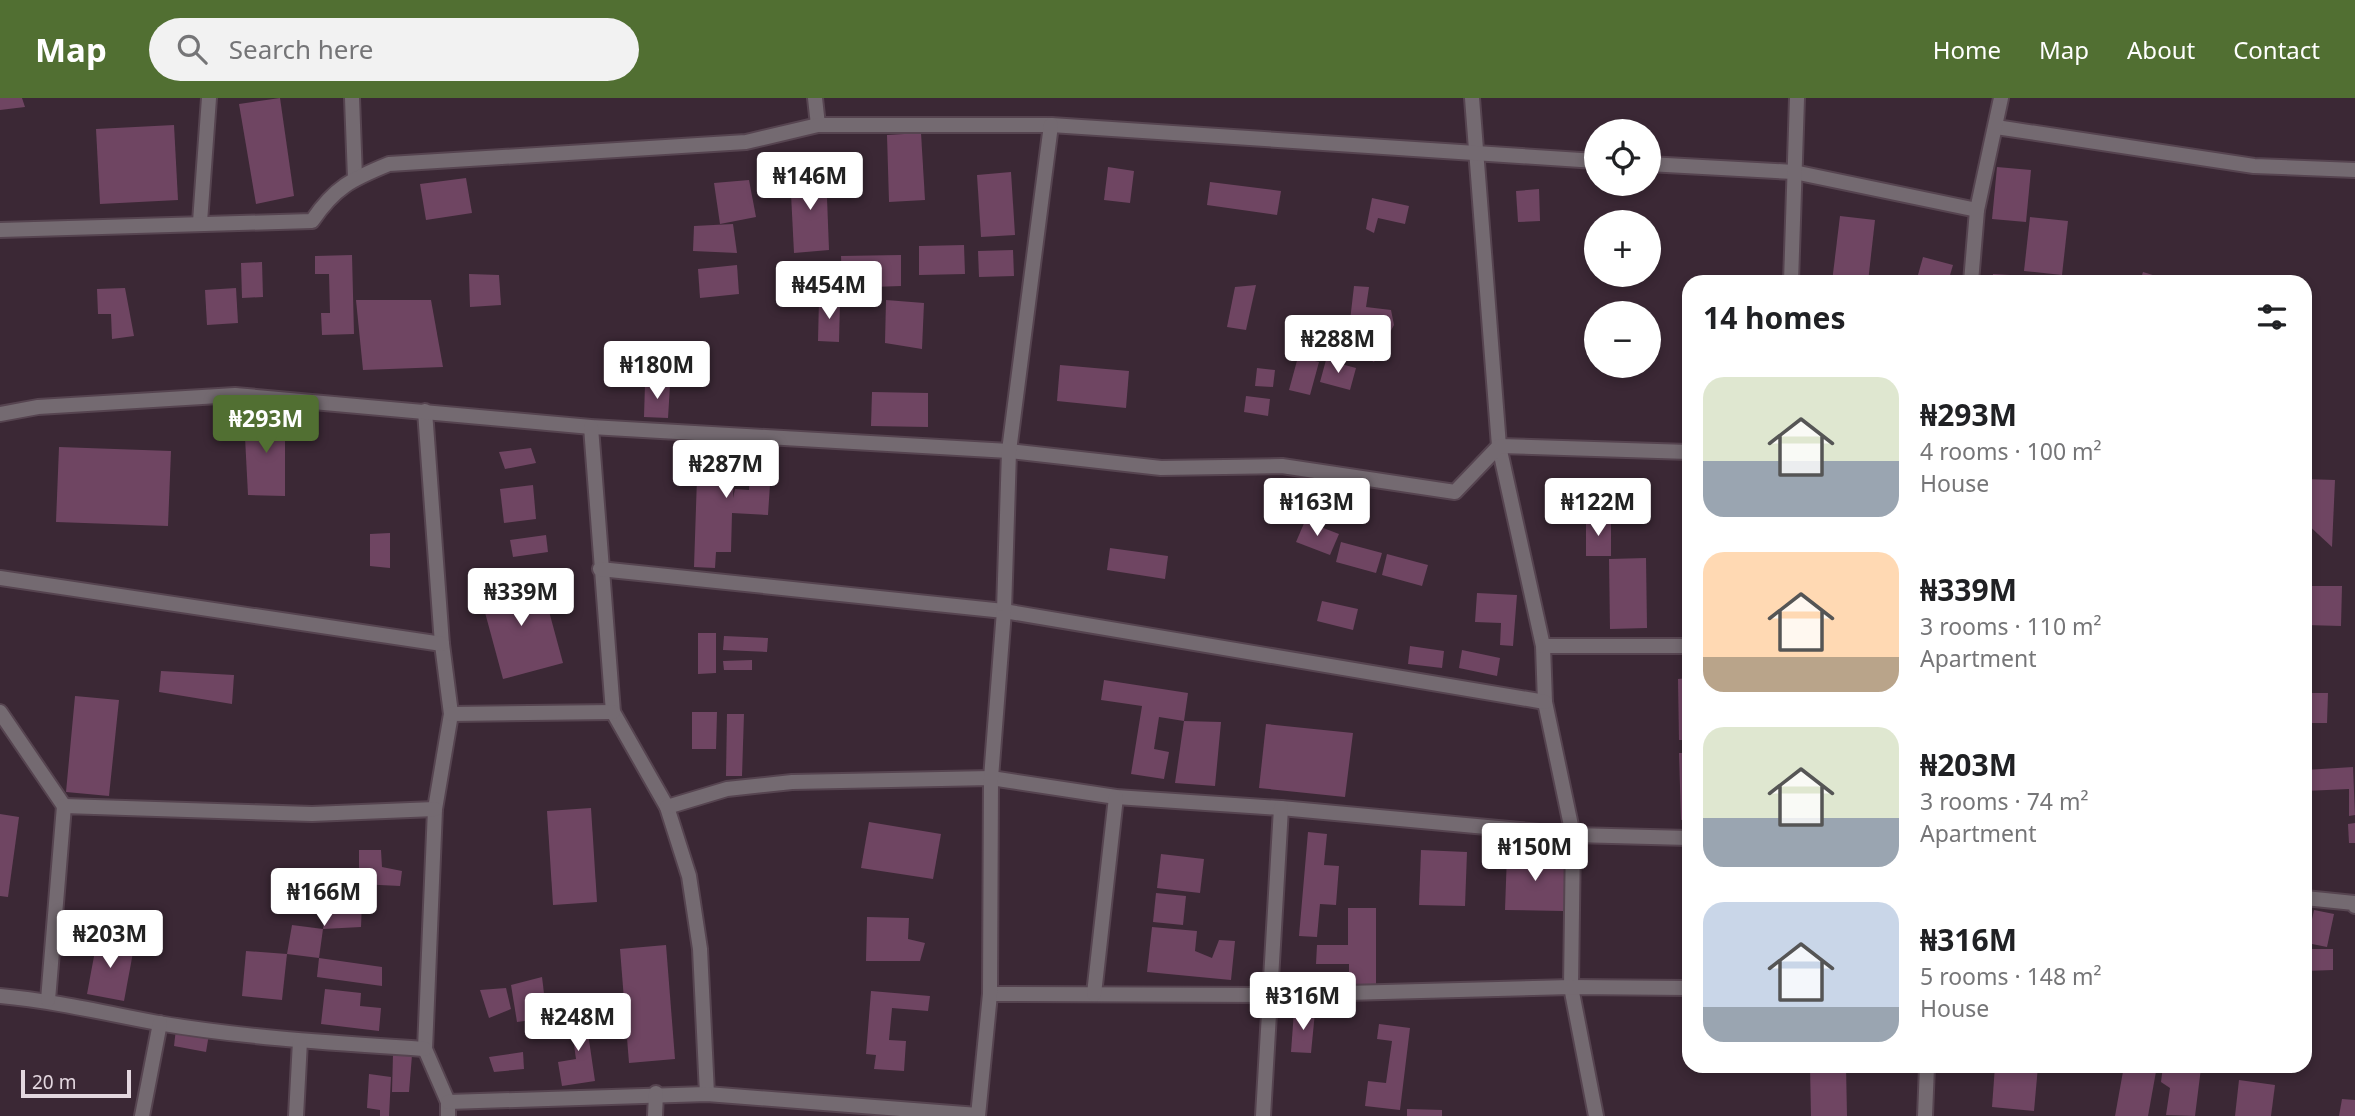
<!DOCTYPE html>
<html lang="en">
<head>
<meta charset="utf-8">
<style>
  body { margin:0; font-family:"Noto Sans",sans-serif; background:#f2f2f2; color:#202124; height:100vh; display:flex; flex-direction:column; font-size:26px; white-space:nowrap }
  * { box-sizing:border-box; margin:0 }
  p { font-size:23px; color:#757577 }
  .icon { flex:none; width:38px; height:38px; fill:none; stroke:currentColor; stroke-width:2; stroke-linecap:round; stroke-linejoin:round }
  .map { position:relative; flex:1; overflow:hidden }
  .drawer { position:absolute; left:1682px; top:177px; width:630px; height:798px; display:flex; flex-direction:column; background:#fff; border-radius:21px; box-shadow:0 4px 10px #0003 }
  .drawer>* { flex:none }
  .controls { position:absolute; left:1584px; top:21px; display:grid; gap:14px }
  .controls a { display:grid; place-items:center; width:77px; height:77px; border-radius:50%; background:#fff; box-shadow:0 4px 10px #0003; font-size:35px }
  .scale { position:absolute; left:21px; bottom:18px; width:110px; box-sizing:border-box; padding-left:7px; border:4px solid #e3d7df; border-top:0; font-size:19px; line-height:24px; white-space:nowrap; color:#e3d7df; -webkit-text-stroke:5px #3b2835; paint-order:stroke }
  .price { position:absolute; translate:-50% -60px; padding:0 16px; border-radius:7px; background:#fff; color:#222; font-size:23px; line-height:46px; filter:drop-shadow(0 2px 4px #0008) }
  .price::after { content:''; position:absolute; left:50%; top:42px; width:21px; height:16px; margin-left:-10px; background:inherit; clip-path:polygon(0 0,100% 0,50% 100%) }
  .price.selected { background:#516f32; color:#fff }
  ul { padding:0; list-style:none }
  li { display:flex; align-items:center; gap:21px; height:175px; padding:0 21px }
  li span { display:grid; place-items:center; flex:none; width:196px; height:140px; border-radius:21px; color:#555 }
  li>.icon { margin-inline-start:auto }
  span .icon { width:84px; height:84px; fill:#fffc; stroke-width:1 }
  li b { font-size:30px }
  h2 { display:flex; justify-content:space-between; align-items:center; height:84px; padding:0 21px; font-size:30px }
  header { display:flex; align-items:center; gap:42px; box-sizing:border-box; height:98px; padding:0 35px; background:#516f32; color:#fff }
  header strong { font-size:33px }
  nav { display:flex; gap:38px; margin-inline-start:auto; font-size:24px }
  .search { width:490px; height:63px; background:#f2f2f2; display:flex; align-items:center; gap:18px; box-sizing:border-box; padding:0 24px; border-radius:38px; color:#757577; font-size:26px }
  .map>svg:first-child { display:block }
  .building { fill:#6f4562 }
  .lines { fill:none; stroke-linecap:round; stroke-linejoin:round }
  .street-casing { stroke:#564450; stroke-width:18 }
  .street { stroke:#746a71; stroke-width:14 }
</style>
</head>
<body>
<header>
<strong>Map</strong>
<div class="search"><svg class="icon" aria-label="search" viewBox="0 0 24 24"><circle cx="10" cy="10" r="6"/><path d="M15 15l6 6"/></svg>Search here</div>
<nav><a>Home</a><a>Map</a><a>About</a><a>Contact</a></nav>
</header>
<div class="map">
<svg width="2355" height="1018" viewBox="0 0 2355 1018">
  <rect width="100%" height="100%" fill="#3b2835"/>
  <!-- building -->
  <g class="building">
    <polygon points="0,0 22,0 25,9 0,12"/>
    <polygon points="280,0 294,98 256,106 239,6"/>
    <polygon points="174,27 178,102 100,106 96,31"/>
    <polygon points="921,35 925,102 889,104 887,37"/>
    <polygon points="1108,69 1134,73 1130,105 1104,102"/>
    <polygon points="1997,69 2031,72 2026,124 1992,121"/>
    <polygon points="826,74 829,152 794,155 790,76"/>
    <polygon points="1011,74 1015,137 981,139 977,77"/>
    <polygon points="466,80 472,115 426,122 420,86"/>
    <polygon points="749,82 756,119 720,126 714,85"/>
    <polygon points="1210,84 1281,93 1277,117 1207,107"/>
    <polygon points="1539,91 1540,123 1518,124 1516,93"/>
    <polygon points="1372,100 1409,108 1405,126 1378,120 1374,135 1366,131"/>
    <polygon points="1840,118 1875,122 1868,184 1832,184"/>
    <polygon points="2030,119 2068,123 2062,177 2024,173"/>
    <polygon points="733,126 737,155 693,153 694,128"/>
    <polygon points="964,147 965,176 919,177 919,148"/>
    <polygon points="1013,152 1014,178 979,179 978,153"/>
    <polygon points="352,157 354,236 322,237 321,215 330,215 329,176 315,176 315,158"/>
    <polygon points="901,157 901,188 842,190 841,158"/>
    <polygon points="1923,159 1953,167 1948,184 1916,184"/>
    <polygon points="262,164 263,199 242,200 241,165"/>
    <polygon points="737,167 739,196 700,200 698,171"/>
    <polygon points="2143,174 2172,183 2172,184 2140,184"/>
    <polygon points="469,176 499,177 501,207 470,209"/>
    <polygon points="1993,176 2028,178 2028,184 1992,184"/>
    <polygon points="1256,187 1246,232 1227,229 1235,189"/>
    <polygon points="1354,188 1369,189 1366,209 1391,212 1394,227 1374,264 1347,249"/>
    <polygon points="125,190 134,238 112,241 111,216 98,216 97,191"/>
    <polygon points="236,190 238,225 207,227 205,192"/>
    <polygon points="819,201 840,203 839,244 818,243"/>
    <polygon points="356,202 431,202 443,269 363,272"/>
    <polygon points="886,202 924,205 922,251 885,245"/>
    <polygon points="1298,259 1319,264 1310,297 1289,292"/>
    <polygon points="1326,262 1356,270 1350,292 1320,284"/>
    <polygon points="1060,267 1129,273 1126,310 1057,303"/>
    <polygon points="1257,270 1275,272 1273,289 1255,288"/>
    <polygon points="645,286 670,287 668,320 644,319"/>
    <polygon points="872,294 928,295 928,329 871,328"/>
    <polygon points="1246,298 1270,301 1268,318 1244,314"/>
    <polygon points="285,315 285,398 248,397 244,320"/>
    <polygon points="59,349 171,353 168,428 56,424"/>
    <polygon points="531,350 536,365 505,371 499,354"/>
    <polygon points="698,350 735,352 733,400 735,391 749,392 751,355 772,356 768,417 732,415 731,454 716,454 715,470 694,469"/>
    <polygon points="2305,381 2335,382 2332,449 2305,424"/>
    <polygon points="533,387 536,421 504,425 500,391"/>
    <rect x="1586" y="421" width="25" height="37"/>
    <polygon points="1305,423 1339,436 1330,457 1296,444"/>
    <polygon points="390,435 390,470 370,468 370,436"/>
    <polygon points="546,437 548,454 513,459 510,442"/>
    <polygon points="1341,444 1382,455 1376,475 1336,464"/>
    <polygon points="1110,450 1168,458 1165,481 1107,472"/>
    <polygon points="1387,456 1428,467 1422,488 1382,477"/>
    <polygon points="1646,460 1647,530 1610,531 1609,461"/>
    <polygon points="540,480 563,565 503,581 480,496"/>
    <polygon points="2305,488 2342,488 2341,528 2305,527"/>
    <polygon points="1477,495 1517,497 1513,548 1500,547 1501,525 1475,524"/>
    <polygon points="1322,503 1358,511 1353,532 1317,523"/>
    <polygon points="698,535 716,535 716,575 698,576"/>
    <polygon points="724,538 768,540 767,554 723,552"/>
    <polygon points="1410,548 1444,553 1442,570 1408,566"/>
    <polygon points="1462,552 1500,560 1497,578 1459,570"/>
    <polygon points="752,562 752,572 724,572 723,563"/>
    <polygon points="161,573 234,577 232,606 159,594"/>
    <polygon points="1689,580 1689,642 1679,642 1678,581"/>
    <polygon points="1104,582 1188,595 1184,623 1159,619 1154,651 1169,654 1164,681 1131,676 1142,608 1101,602"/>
    <polygon points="2305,595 2328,595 2327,625 2305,625"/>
    <polygon points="75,598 119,602 109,698 66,694"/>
    <polygon points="692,614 717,614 716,651 692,651"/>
    <polygon points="727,616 744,616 742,678 726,678"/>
    <polygon points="1184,623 1221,624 1215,688 1175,685"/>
    <polygon points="1266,626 1353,635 1345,699 1259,690"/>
    <polygon points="1679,655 1689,655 1689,721 1681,722"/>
    <polygon points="2353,669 2355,717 2349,718 2349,691 2305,693 2305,672"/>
    <polygon points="591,710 597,804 553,807 547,713"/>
    <polygon points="0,716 19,719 8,799 0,798"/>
    <polygon points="869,724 941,736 933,781 861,770"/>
    <polygon points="2355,725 2355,745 2349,745 2348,726"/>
    <polygon points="1308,734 1327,736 1324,767 1339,768 1336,807 1320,806 1317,839 1299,838"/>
    <polygon points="359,752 381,752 382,769 402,773 400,788 359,786"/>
    <polygon points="1421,752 1467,754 1465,808 1419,807"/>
    <polygon points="1161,756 1204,761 1200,795 1157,790"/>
    <polygon points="1507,756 1565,757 1564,813 1505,812"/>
    <polygon points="1156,795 1186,798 1183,827 1153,824"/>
    <polygon points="327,804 362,804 361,829 323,831 319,860 287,856 292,827 323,831"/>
    <polygon points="1348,810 1376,810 1376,888 1349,888 1349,866 1316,866 1317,847 1348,847"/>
    <polygon points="2314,812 2334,816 2327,849 2307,845"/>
    <polygon points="867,819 909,820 908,841 925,845 920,863 866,863"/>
    <polygon points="1152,829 1197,833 1195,853 1212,860 1219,842 1235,843 1231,882 1147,874"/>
    <polygon points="97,842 134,849 124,903 87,896"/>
    <polygon points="666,847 675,961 629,965 620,851"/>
    <polygon points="2305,851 2333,851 2333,872 2305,873"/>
    <polygon points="246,853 287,856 282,902 242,898"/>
    <polygon points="319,860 382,869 382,888 317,879"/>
    <polygon points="542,879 547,920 517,924 511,887"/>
    <polygon points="506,890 511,911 489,920 480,892"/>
    <polygon points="325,891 361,895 360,908 381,910 379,933 321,926"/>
    <polygon points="871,893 930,898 928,913 892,910 889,942 906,943 904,973 874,971 876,957 866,956"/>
    <polygon points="584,908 595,983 562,988 558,964 576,961 569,911"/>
    <polygon points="1294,913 1315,914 1311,955 1291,954"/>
    <polygon points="1379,926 1410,930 1400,1012 1365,1008 1368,983 1386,985 1392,943 1377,941"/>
    <polygon points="176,931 209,936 206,954 174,948"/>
    <polygon points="523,954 524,971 494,974 489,959"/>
    <polygon points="393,956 412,957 409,994 392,994"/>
    <polygon points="1810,968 1846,968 1847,1018 1811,1018"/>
    <polygon points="1995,968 2038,968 2034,1013 1992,1009"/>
    <polygon points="2124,968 2157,968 2148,1018 2115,1018"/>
    <polygon points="2163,968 2201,970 2195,1018 2166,1017 2170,990 2161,984"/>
    <polygon points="369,976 391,979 389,1018 380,1018 380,1012 367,1010"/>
    <polygon points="2239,982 2275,987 2271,1018 2235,1018"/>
    <polygon points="2342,1001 2355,1002 2355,1018 2339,1018"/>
    <polygon points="1407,1011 1442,1012 1442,1018 1407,1018"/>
  </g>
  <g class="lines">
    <!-- street casing -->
    <g class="street-casing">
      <g id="street">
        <polyline points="352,0 355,80"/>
        <polyline points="815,0 818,27"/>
        <polyline points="1472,0 1499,348 1543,548 1545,604 1573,737 1571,889 1596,1018"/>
        <polyline points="1996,29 2254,68 2355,72"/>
        <polyline points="1648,66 1794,74 1977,112"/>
        <polyline points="200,124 209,0"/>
        <path d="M0,132L312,123C335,89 352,81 389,66L746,44L818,27H1051L1596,63"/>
        <polyline points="1791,184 1797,0"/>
        <polyline points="1971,184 1977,112 2001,0"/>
        <polyline points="425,313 442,546 451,616 435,711 425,951 448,1004 448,1018"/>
        <polyline points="0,316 38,309 235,297 591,329 1009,353 1161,370 1282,368 1455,394 1499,348 1689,354"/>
        <polyline points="591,329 613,614 667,709 689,778 700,851 707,996"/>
        <polyline points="600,471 1004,513 1545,604"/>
        <polyline points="0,480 442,546"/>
        <polyline points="1543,548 1689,548"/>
        <polyline points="0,614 64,708"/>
        <polyline points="451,616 613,614"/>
        <polyline points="667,709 727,691 792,684 991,680 1116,699 1281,710 1573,737 1689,740"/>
        <polyline points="2305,800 2354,805 2355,808"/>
        <polyline points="990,896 1269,897 1571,889 1689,890"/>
        <polyline points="1094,896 1116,699"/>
        <path d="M0,898C54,903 105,915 158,925C246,940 336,945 425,951"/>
        <polyline points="48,902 64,708 312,716 435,711"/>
        <polyline points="448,1004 707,996 978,1017"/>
        <polyline points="142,1018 160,925"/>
        <polyline points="296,1018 300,943"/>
        <polyline points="655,1018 656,995"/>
        <polyline points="978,1018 990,896 991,680 1004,513 1009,353 1051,27"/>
        <polyline points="1263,1018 1281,710"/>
        <polyline points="1925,1018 1927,968"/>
      </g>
    </g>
    <!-- street -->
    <use href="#street" class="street"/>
  </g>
</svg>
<div class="controls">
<a><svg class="icon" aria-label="locate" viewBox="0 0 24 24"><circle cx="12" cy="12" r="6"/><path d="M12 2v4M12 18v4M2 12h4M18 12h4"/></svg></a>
<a>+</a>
<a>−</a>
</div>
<div class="scale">20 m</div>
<b class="price" style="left:810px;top:114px">₦146M</b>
<b class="price" style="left:829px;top:223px">₦454M</b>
<b class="price" style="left:1338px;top:277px">₦288M</b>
<b class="price" style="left:657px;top:303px">₦180M</b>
<b class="price selected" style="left:266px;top:357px">₦293M</b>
<b class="price" style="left:726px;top:402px">₦287M</b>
<b class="price" style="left:1317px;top:440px">₦163M</b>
<b class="price" style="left:1598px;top:440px">₦122M</b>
<b class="price" style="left:521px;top:530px">₦339M</b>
<b class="price" style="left:1535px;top:785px">₦150M</b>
<b class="price" style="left:324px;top:830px">₦166M</b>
<b class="price" style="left:110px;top:872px">₦203M</b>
<b class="price" style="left:1303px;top:934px">₦316M</b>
<b class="price" style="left:578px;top:955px">₦248M</b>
<section class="drawer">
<h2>14 homes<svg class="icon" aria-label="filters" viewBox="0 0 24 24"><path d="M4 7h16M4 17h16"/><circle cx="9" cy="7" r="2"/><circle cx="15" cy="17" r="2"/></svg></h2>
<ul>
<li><span style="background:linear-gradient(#dfe7d0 60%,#9aa5b1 0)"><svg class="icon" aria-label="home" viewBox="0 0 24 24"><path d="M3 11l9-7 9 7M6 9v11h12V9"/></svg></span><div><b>₦293M</b><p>4 rooms · 100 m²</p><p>House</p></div></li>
<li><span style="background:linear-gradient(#ffd9b3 75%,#b9a48a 0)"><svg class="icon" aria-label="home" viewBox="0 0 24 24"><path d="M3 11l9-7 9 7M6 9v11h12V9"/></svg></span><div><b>₦339M</b><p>3 rooms · 110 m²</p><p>Apartment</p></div></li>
<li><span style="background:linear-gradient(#dfe7d0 65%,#9aa5b1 0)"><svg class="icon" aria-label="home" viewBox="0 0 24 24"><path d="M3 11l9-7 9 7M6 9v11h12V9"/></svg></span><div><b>₦203M</b><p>3 rooms · 74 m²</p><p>Apartment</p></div></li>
<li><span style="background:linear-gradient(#c9d6e8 75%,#9aa5b1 0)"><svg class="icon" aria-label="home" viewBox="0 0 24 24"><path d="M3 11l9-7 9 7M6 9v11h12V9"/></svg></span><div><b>₦316M</b><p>5 rooms · 148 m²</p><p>House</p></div></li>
</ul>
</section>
</div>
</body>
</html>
